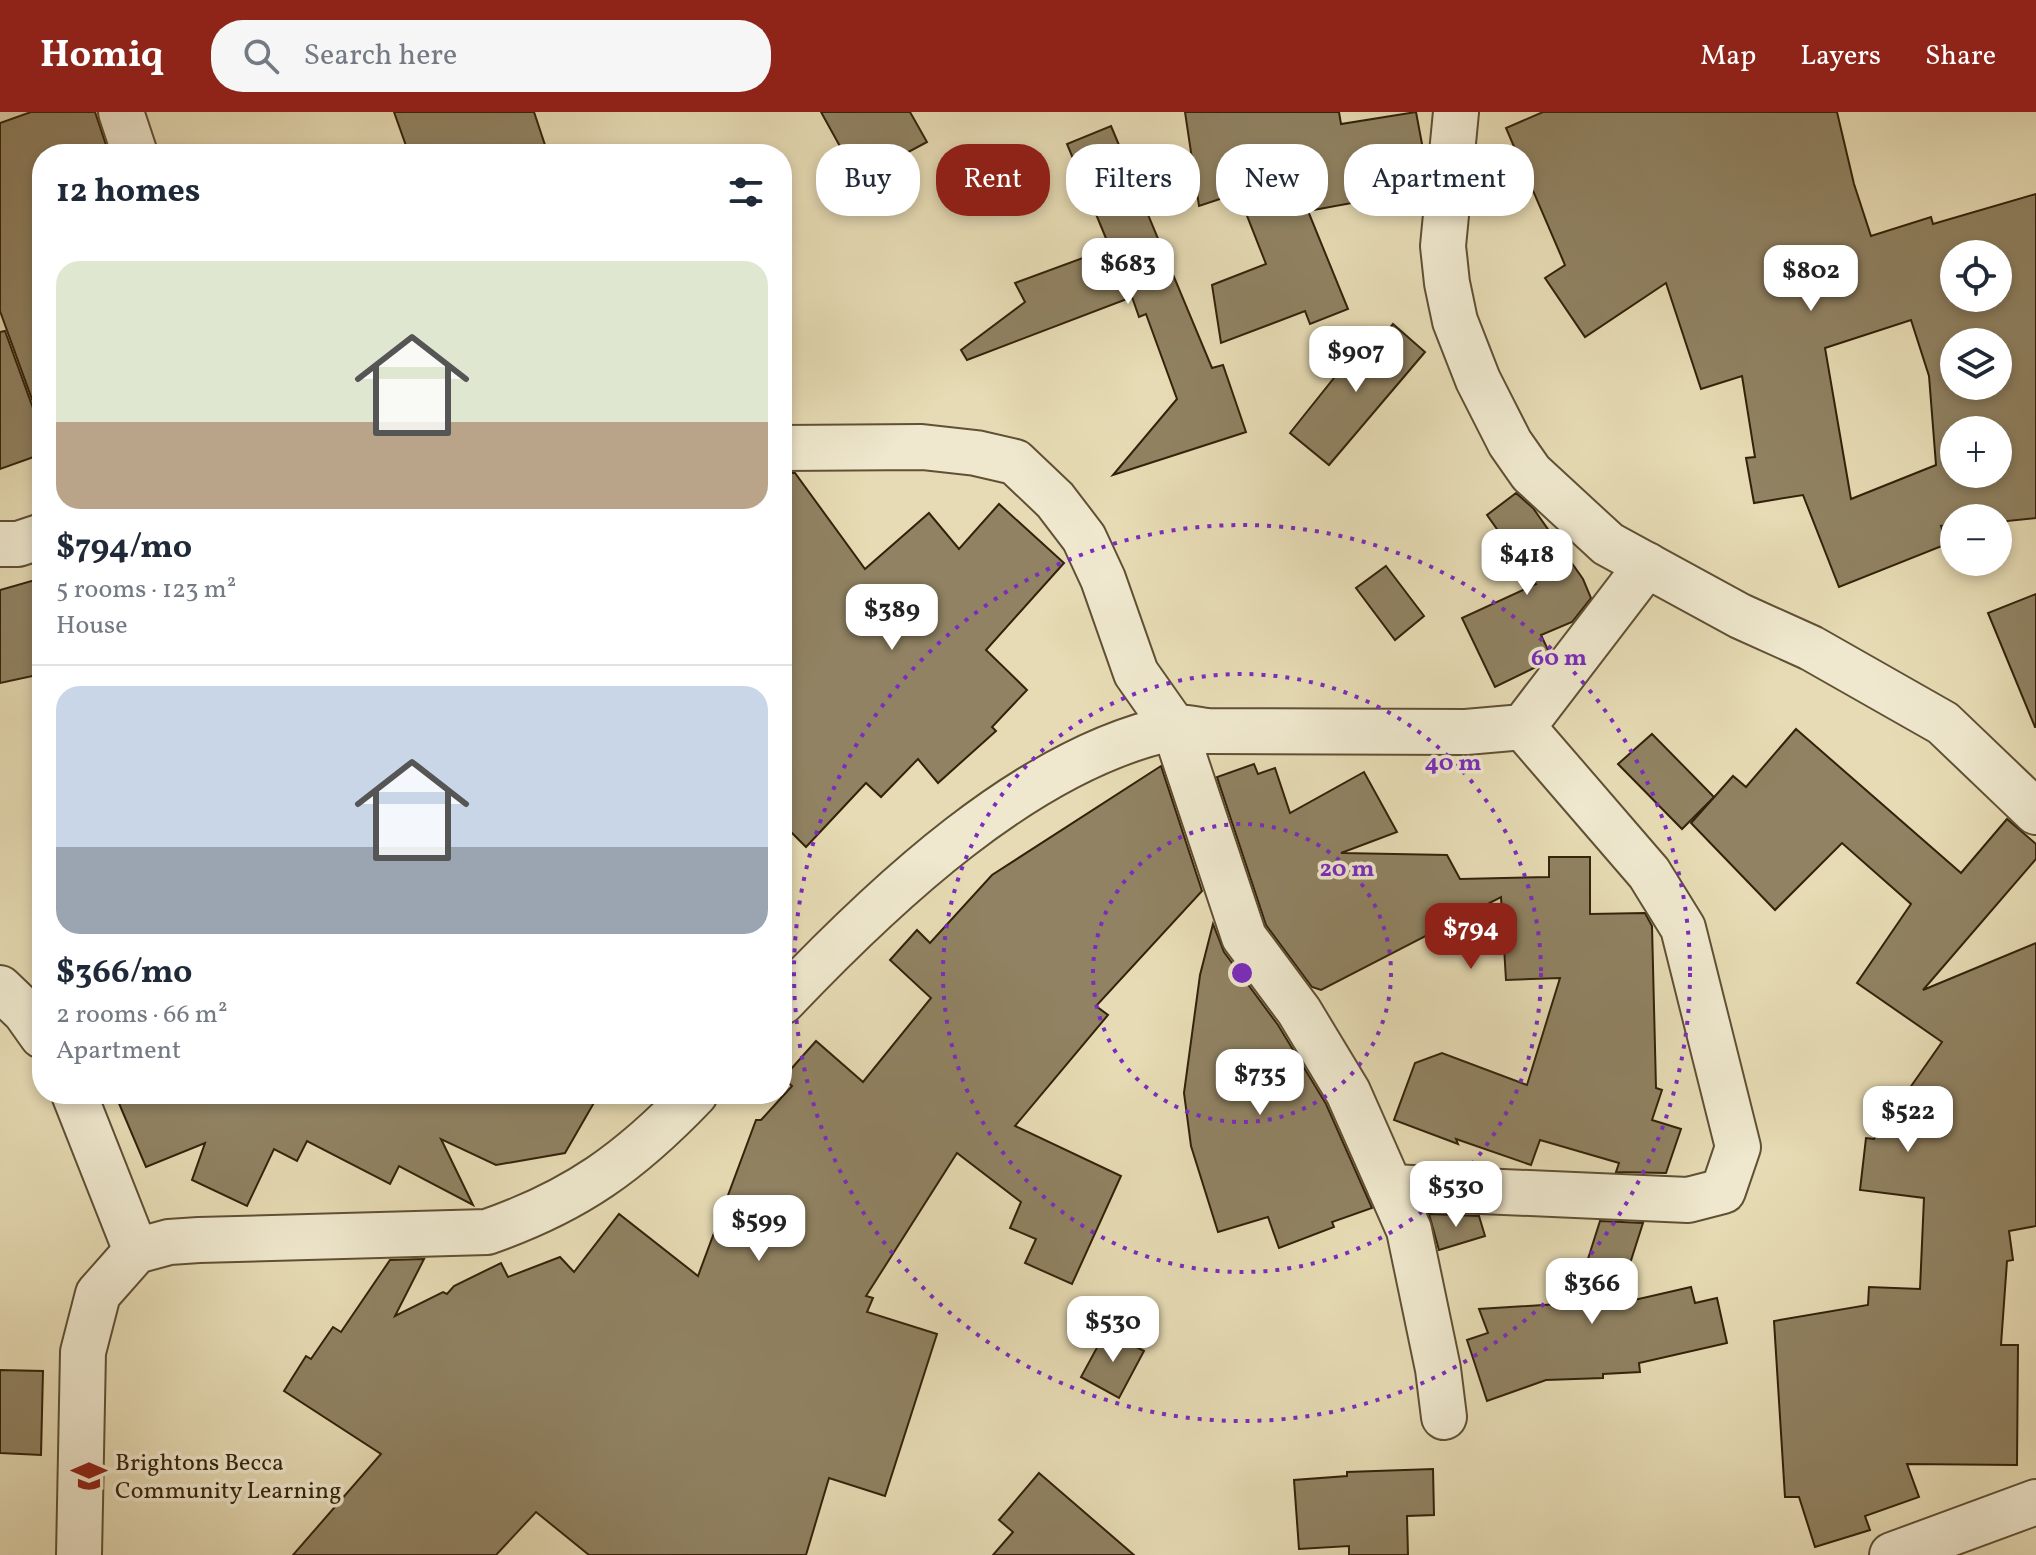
<!DOCTYPE html>
<html lang="en">
<head>
<meta charset="utf-8">
<style>
  body { margin:0; font-family:Vollkorn,serif; background:#f6f6f7; color:#1f2937; height:100vh; display:flex; flex-direction:column; font-size:30px; white-space:nowrap }
  * { box-sizing:border-box; margin:0 }
  p { font-size:26px; color:#747a83 }
  .icon { flex:none; width:44px; height:44px; fill:none; stroke:currentColor; stroke-width:2; stroke-linecap:round; stroke-linejoin:round }
  .map { position:relative; flex:1; overflow:hidden }
  .sheet { position:absolute; left:32px; top:32px; width:760px; height:960px; display:flex; flex-direction:column; background:#fff; border-radius:32px; box-shadow:0 4px 12px #0003 }
  .sheet>* { flex:none }
  .hud { position:absolute; left:816px; top:32px; width:760px; height:72px; display:flex; gap:16px }
  .fabs { position:absolute; left:1940px; top:128px; display:grid; gap:16px }
  .fabs a { display:grid; place-items:center; width:72px; height:72px; border-radius:50%; background:#fff; box-shadow:0 4px 12px #0003; font-size:40px }
  .price { position:absolute; translate:-50% -68px; padding:0 18px; border-radius:16px; background:#fff; color:#222; font-size:26px; line-height:52px; filter:drop-shadow(0 2px 4px #0008) }
  .price::after { content:''; position:absolute; left:50%; top:48px; width:24px; height:18px; margin-left:-12px; background:inherit; clip-path:polygon(0 0,100% 0,50% 100%) }
  .price.active { background:#8f2418; color:#fff }
  ul { padding:0; list-style:none }
  li { display:grid; align-content:center; gap:16px; height:424px; padding:0 24px }
  li+li { border-top:2px solid #e0e1e3 }
  li span { display:grid; place-items:center; height:248px; border-radius:24px; color:#555 }
  li>.icon { margin-inline-start:auto }
  span .icon { width:144px; height:144px; fill:#fffc; stroke-width:1 }
  li b { font-size:34px }
  h2 { display:flex; justify-content:space-between; align-items:center; height:96px; padding:0 24px; font-size:34px }
  .chip { padding:0 28px; border-radius:32px; background:#fff; box-shadow:0 4px 12px #0003; font-size:28px; line-height:72px }
  .chip.active { background:#8f2418; color:#fff }
  header { display:flex; align-items:center; gap:48px; box-sizing:border-box; height:112px; padding:0 40px; background:#8f2418; color:#fff }
  header strong { font-size:38px }
  nav { display:flex; gap:44px; margin-inline-start:auto; font-size:28px }
  .search { width:560px; height:72px; background:#f6f6f7; display:flex; align-items:center; gap:20px; box-sizing:border-box; padding:0 28px; border-radius:32px; color:#747a83; font-size:30px }
  .map>svg:first-child { display:block }
  .building { fill:#908262; stroke:#33220a; stroke-width:2; fill-rule:evenodd }
  .lines { fill:none; stroke-linecap:round; stroke-linejoin:round }
  .minor-casing { stroke:#605034; stroke-width:48 }
  .minor { stroke:#efe8ce; stroke-width:44 }
  .ring { fill:none; stroke:#7b2cbf; stroke-width:4; stroke-dasharray:4 8 }
  .labels { text-anchor:middle; stroke-width:7; stroke-linejoin:round; paint-order:stroke }
  .poi-label { font-size:24px; fill:#33220a; stroke:#efe8ce; text-anchor:start }
  .centre { fill:#7b2cbf; stroke:#efe8ce; stroke-width:4 }
  .ring-label { font-size:24px; text-anchor:middle; font-weight:bold; fill:#7b2cbf; stroke:#efe8ce; stroke-width:7; stroke-linejoin:round; paint-order:stroke }
</style>
</head>
<body>
<header>
<strong>Homiq</strong>
<div class="search"><svg class="icon" aria-label="search" viewBox="0 0 24 24"><circle cx="10" cy="10" r="6"/><path d="M15 15l6 6"/></svg>Search here</div>
<nav><a>Map</a><a>Layers</a><a>Share</a></nav>
</header>
<div class="map">
<svg width="2036" height="1443" viewBox="0 0 2036 1443">
  <rect width="100%" height="100%" fill="#e6dbb4"/>
  <filter id="stains"><feTurbulence type="fractalNoise" baseFrequency=".0025" numOctaves="4"/><feColorMatrix values="0 0 0 0 .2 0 0 0 0 .09 0 0 0 0 .02 0 0 0 .5 -.17"/></filter>
  <radialGradient id="worn" r=".72"><stop offset=".6" stop-color="#630" stop-opacity="0"/><stop offset="1" stop-color="#630" stop-opacity=".3"/></radialGradient>
  <!-- building -->
  <g class="building">
    <polygon points="31,0 95,0 109,42 42,42 42,300 37,301 0,199 0,11"/>
    <polygon points="394,0 534,0 548,42 409,42"/>
    <polygon points="821,0 910,0 927,30 858,67"/>
    <polygon points="1185,0 1339,0 1341,12 1416,0 1426,53 1423,78 1308,99 1348,197 1310,212 1305,199 1221,231 1212,173 1266,152 1238,81 1199,94"/>
    <path d="M1543,0H1837L1854,72L1871,124L1931,105L1933,112L2036,82V406L1998,410V406H1954V413L1941,414L1947,432L1839,475L1803,383L1754,391L1746,346L1755,345L1742,264L1701,277L1666,171L1585,225L1545,166L1565,153L1506,16ZM1954,142H1998V186H1954ZM1911,208L1929,264L1936,353L1851,387L1825,236ZM1954,230H1998V274H1954ZM1954,318H1998V362H1954Z"/>
    <polygon points="1111,14 1212,256 1223,253 1246,320 1113,363 1177,287 1146,202 1139,205 1132,185 967,248 961,238 1025,190 1015,171 1110,136 1067,32"/>
    <polygon points="1393,212 1425,240 1329,353 1290,321 1362,231 1367,243"/>
    <polygon points="5,219 42,321 42,342 0,357 0,220"/>
    <polygon points="782,361 795,361 865,457 929,401 959,437 999,392 1064,451 986,538 1027,578 992,615 996,619 938,671 918,647 881,685 866,671 806,735 782,711"/>
    <polygon points="1516,381 1533,396 1583,467 1591,486 1572,510 1541,523 1549,540 1538,554 1495,575 1462,506 1536,472 1487,403"/>
    <polygon points="1386,454 1424,504 1395,528 1356,476"/>
    <polygon points="42,466 42,562 0,571 0,478"/>
    <polygon points="2036,482 2036,615 2035,615 1988,501"/>
    <polygon points="1796,617 1961,761 2007,707 2036,732 2036,747 1923,878 2036,831 2036,1114 2009,1119 2013,1148 2007,1149 2001,1233 2018,1233 2017,1353 1907,1352 1919,1385 1865,1404 1870,1418 1815,1435 1799,1385 1785,1385 1774,1209 1868,1193 1869,1175 1920,1177 1924,1086 1860,1078 1866,1026 1874,1027 1942,930 1857,871 1911,792 1842,731 1775,798 1691,711 1733,664 1746,675"/>
    <polygon points="1652,622 1714,685 1682,717 1618,652"/>
    <polygon points="1254,652 1258,662 1275,656 1290,701 1364,660 1397,720 1341,741 1447,743 1460,767 1549,765 1549,745 1590,745 1590,802 1645,801 1652,814 1656,976 1662,978 1652,1008 1681,1017 1666,1061 1616,1060 1619,1051 1540,1028 1531,1053 1456,1027 1458,1032 1394,1008 1415,951 1442,941 1527,973 1560,866 1506,868 1501,785 1321,878 1312,875 1266,813 1217,665"/>
    <polygon points="1161,654 1202,779 1096,894 1108,903 1015,1014 1121,1064 1072,1172 1025,1151 1036,1127 1010,1116 1021,1090 957,1041 866,1184 873,1186 867,1200 937,1222 885,1384 829,1366 806,1443 589,1443 536,1400 496,1443 293,1443 381,1342 284,1279 306,1244 311,1247 333,1215 341,1220 390,1148 424,1147 395,1204 443,1180 447,1182 454,1174 501,1151 508,1165 560,1145 574,1160 619,1102 698,1164 756,1008 761,1008 792,974 783,966 816,929 863,970 931,886 890,848 917,818 930,831 992,763"/>
    <polygon points="1213,812 1224,840 1278,913 1326,992 1372,1096 1332,1110 1334,1115 1279,1136 1268,1105 1218,1120 1191,1034 1184,981 1200,863"/>
    <polygon points="115,982 599,982 565,1041 496,1053 441,1027 473,1093 399,1054 390,1072 307,1029 297,1049 274,1037 247,1094 192,1068 205,1031 146,1055"/>
    <polygon points="1429,1102 1479,1104 1485,1124 1439,1138"/>
    <polygon points="1600,1109 1643,1111 1617,1192 1691,1175 1695,1191 1717,1186 1727,1231 1639,1251 1640,1260 1603,1262 1603,1266 1546,1268 1487,1289 1467,1228 1488,1221 1479,1197 1574,1191"/>
    <polygon points="1106,1219 1144,1239 1119,1286 1081,1265"/>
    <polygon points="0,1258 43,1259 41,1343 0,1341"/>
    <polygon points="1433,1357 1434,1403 1407,1404 1408,1443 1349,1443 1349,1434 1299,1437 1294,1368 1347,1364 1347,1360"/>
    <polygon points="1039,1361 1134,1443 993,1443 1013,1420 999,1408"/>
  </g>
  <g class="lines">
    <!-- minor casing -->
    <g class="minor-casing">
      <g id="minor">
        <polyline points="121,0 135,42"/>
        <polyline points="1456,0 1443,134 1447,171 1455,209 1478,268 1510,331 1531,361 1608,432 1740,504 1811,536 1943,611 2036,700"/>
        <polyline points="782,336 922,335 976,341 1015,350 1055,388 1084,426 1103,467 1136,561 1174,615 1244,825 1299,899 1348,980 1409,1118 1438,1257 1444,1305"/>
        <polyline points="0,432 18,432 42,424"/>
        <polyline points="0,876 25,900 42,924"/>
        <path d="M782,890C882,785 1026,647 1172,616C1183,614 1197,618 1208,619L1466,620L1523,615L1647,453"/>
        <polyline points="74,982 136,1139"/>
        <polyline points="1390,1075 1688,1088 1723,1079 1738,1035 1683,816 1649,761 1523,615"/>
        <path d="M79,1443L83,1240L98,1182L136,1139L169,1130L199,1128L487,1120C576,1089 630,1050 695,982"/>
        <polyline points="1892,1443 2036,1390"/>
      </g>
    </g>
    <!-- minor -->
    <use href="#minor" class="minor"/>
  </g>
  <!-- distance rings -->
  <g class="ring">
    <circle cx="1242" cy="861" r="149"/>
    <circle cx="1242" cy="861" r="299"/>
    <circle cx="1242" cy="861" r="448"/>
  </g>
  <!-- icons -->
  <defs>
    <g id="school-bare" transform="scale(2.76)"><path d="M0-5L7-2L0 1L-7-2ZM-4 1L0 2.5L4 1V4Q0 6-4 4Z" fill="#8f2418" stroke="#efe8ce" stroke-width="2.5" paint-order="stroke"/></g>
  </defs>
  <g fill-rule="evenodd">
    <use href="#school-bare" x="89" y="1364"/>
  </g>
  <g class="labels">
    <!-- poi labels -->
    <g class="poi-label">
      <text x="115" y="1358">Brightons Becca<tspan x="115" dy="28">Community Learning</tspan></text>
    </g>
  </g>
  <circle cx="1242" cy="861" r="12" class="centre"/>
  <g class="ring-label">
    <text x="1559" y="553">60 m</text>
    <text x="1453" y="658">40 m</text>
    <text x="1347" y="764">20 m</text>
  </g>
  <rect width="100%" height="100%" filter="url(#stains)"/>
  <rect width="100%" height="100%" fill="url(#worn)"/>
</svg>
<div class="fabs">
<a><svg class="icon" aria-label="locate" viewBox="0 0 24 24"><circle cx="12" cy="12" r="6"/><path d="M12 2v4M12 18v4M2 12h4M18 12h4"/></svg></a>
<a><svg class="icon" aria-label="layers" viewBox="0 0 24 24"><path d="M12 4l9 5-9 5-9-5zM3 14l9 5 9-5"/></svg></a>
<a>+</a>
<a>−</a>
</div>
<b class="price" style="left:1128px;top:194px">$683</b>
<b class="price" style="left:1811px;top:201px">$802</b>
<b class="price" style="left:1356px;top:282px">$907</b>
<b class="price" style="left:1527px;top:485px">$418</b>
<b class="price" style="left:892px;top:540px">$389</b>
<b class="price active" style="left:1471px;top:859px">$794</b>
<b class="price" style="left:1260px;top:1005px">$735</b>
<b class="price" style="left:1908px;top:1042px">$522</b>
<b class="price" style="left:1456px;top:1117px">$530</b>
<b class="price" style="left:759px;top:1151px">$599</b>
<b class="price" style="left:1592px;top:1214px">$366</b>
<b class="price" style="left:1113px;top:1252px">$530</b>
<div class="hud">
<a class="chip">Buy</a>
<a class="chip active">Rent</a>
<a class="chip">Filters</a>
<a class="chip">New</a>
<a class="chip">Apartment</a>
</div>
<section class="sheet">
<h2>12 homes<svg class="icon" aria-label="filters" viewBox="0 0 24 24"><path d="M4 7h16M4 17h16"/><circle cx="9" cy="7" r="2"/><circle cx="15" cy="17" r="2"/></svg></h2>
<ul>
<li><span style="background:linear-gradient(#dfe7d0 65%,#b9a48a 0)"><svg class="icon" aria-label="home" viewBox="0 0 24 24"><path d="M3 11l9-7 9 7M6 9v11h12V9"/></svg></span><div><b>$794/mo</b><p>5 rooms · 123 m²</p><p>House</p></div></li>
<li><span style="background:linear-gradient(#c9d6e8 65%,#9aa5b1 0)"><svg class="icon" aria-label="home" viewBox="0 0 24 24"><path d="M3 11l9-7 9 7M6 9v11h12V9"/></svg></span><div><b>$366/mo</b><p>2 rooms · 66 m²</p><p>Apartment</p></div></li>
</ul>
</section>
</div>
</body>
</html>
